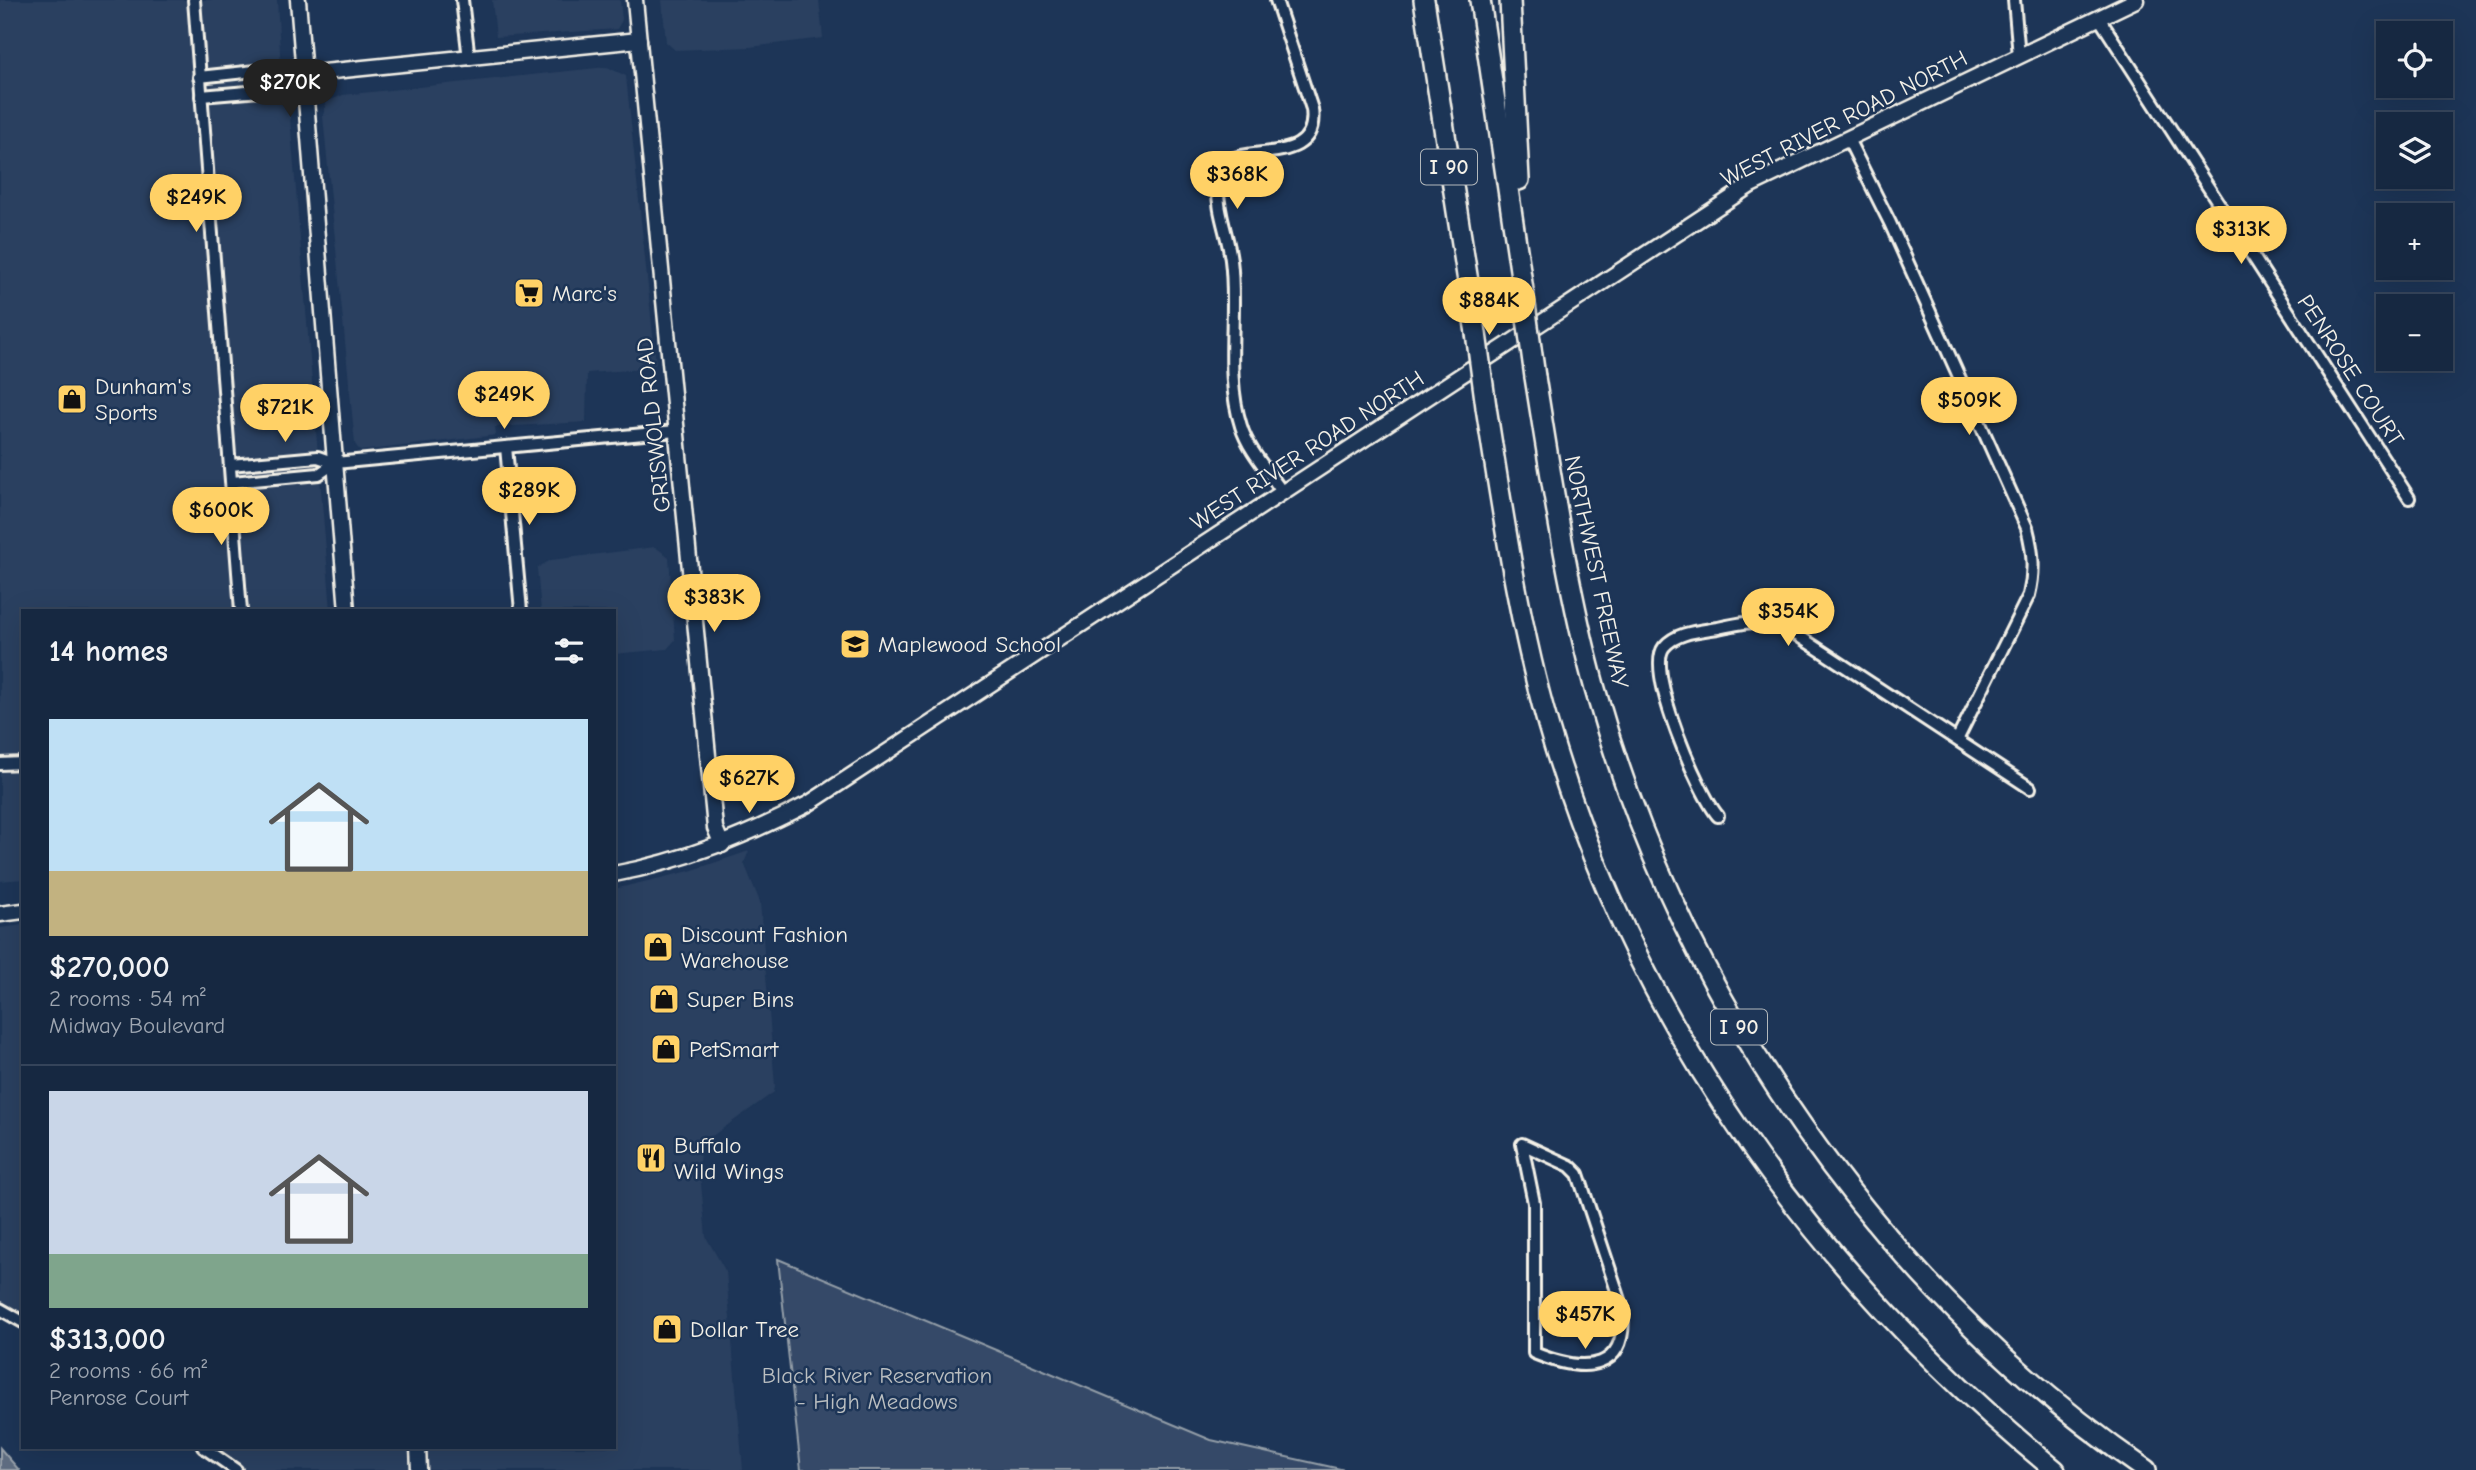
<!DOCTYPE html>
<html lang="en">
<head>
<meta charset="utf-8">
<style>
  body { margin:0; font-family:"Comic Neue",sans-serif; background:#23344c; color:#f1f3f6; height:100vh; display:flex; flex-direction:column; font-size:26px; white-space:nowrap }
  * { box-sizing:border-box; margin:0 }
  p { font-size:23px; color:#9ea6b1 }
  .icon { flex:none; width:38px; height:38px; fill:none; stroke:currentColor; stroke-width:2; stroke-linecap:round; stroke-linejoin:round }
  .map { position:relative; flex:1; overflow:hidden }
  .sheet { position:absolute; left:21px; top:609px; width:595px; height:840px; display:flex; flex-direction:column; background:#162841; border-radius:0px; box-shadow:0 7px 28px #0002,0 0 0 2px #35445a }
  .sheet>* { flex:none }
  .buttons { position:absolute; left:2376px; top:21px; display:grid; gap:14px }
  .buttons a { display:grid; place-items:center; width:77px; height:77px; border-radius:0px; background:#162841; box-shadow:0 7px 28px #0002,0 0 0 2px #35445a; font-size:35px }
  .price { position:absolute; translate:-50% -60px; padding:0 16px; border-radius:24px; background:#ffd166; color:#111; font-size:23px; line-height:46px; filter:drop-shadow(0 2px 4px #0008) }
  .price::after { content:''; position:absolute; left:50%; top:42px; width:21px; height:16px; margin-left:-10px; background:inherit; clip-path:polygon(0 0,100% 0,50% 100%) }
  .price.selected { background:#222; color:#fff }
  ul { padding:0; list-style:none }
  li { display:grid; align-content:center; gap:14px; height:371px; padding:0 28px }
  li+li { border-top:2px solid #35445a }
  li span { display:grid; place-items:center; height:217px; border-radius:0px; color:#555 }
  li>.icon { margin-inline-start:auto }
  span .icon { width:126px; height:126px; fill:#fffc; stroke-width:1 }
  li b { font-size:30px }
  h2 { display:flex; justify-content:space-between; align-items:center; height:84px; padding:0 28px; font-size:30px }
  .map>svg:first-child { display:block }
  .built { fill:#2a4060 }
  .green { fill:#354a67; stroke:#949ea8; stroke-width:2 }
  .water { fill:#5e6d82; stroke:#9aa2ab; stroke-width:2 }
  .lines { fill:none; stroke-linecap:round; stroke-linejoin:round }
  .minor-casing { stroke:#f4f1e8; stroke-width:16 }
  .tertiary-casing { stroke:#f4f1e8; stroke-width:19 }
  .motorway-casing { stroke:#f4f1e8; stroke-width:24 }
  .minor { stroke:#1d3557; stroke-width:10 }
  .tertiary { stroke:#1d3557; stroke-width:14 }
  .motorway { stroke:#1d3557; stroke-width:19 }
  .motorway-bridge-casing { stroke:#f4f1e8; stroke-width:24; stroke-linecap:butt }
  .motorway-bridge { stroke:#1d3557; stroke-width:19 }
  .labels { text-anchor:middle; stroke-width:5; stroke-linejoin:round; paint-order:stroke }
  .shield { fill:#1d3557; stroke:#b4b9bc; stroke-width:2 }
  .shield-label { font-size:21px; font-weight:bold; fill:#f4f1e8 }
  .street-label { font-size:23px; fill:#f4f1e8; stroke:#1d3557 }
  .poi-label { font-size:23px; fill:#f4f1e8; stroke:#1d3557; text-anchor:start }
  .park-label { font-size:23px; fill:#bbbfc1; stroke:#1d3557 }
</style>
</head>
<body>
<div class="map">
<svg width="2476" height="1470" viewBox="0 0 2476 1470">
  <rect width="100%" height="100%" fill="#1d3557"/>
  <filter id="ink" filterUnits="userSpaceOnUse"><feTurbulence type="fractalNoise" baseFrequency=".0143" numOctaves="2"/><feDisplacementMap in="SourceGraphic" scale="14" xChannelSelector="R" yChannelSelector="G"/><feConvolveMatrix kernelMatrix="1 2 1 2 8 2 1 2 1" color-interpolation-filters="sRGB"/></filter>
  <g filter="url(#ink)">
    <!-- built -->
    <g class="built">
      <polygon points="0,0 277,0 283,104 289,106 331,611 23,611 23,879 0,881"/>
      <polygon points="492,0 620,0 622,20 617,29 496,37"/>
      <polygon points="662,0 819,0 823,38 750,47 675,50 666,42"/>
      <polygon points="607,67 626,76 656,364 645,369 587,373 586,422 495,427 496,435 360,451 355,444 323,116 326,102 343,95"/>
      <polygon points="655,547 669,557 675,640 667,649 614,654 614,611 541,611 537,568 551,560"/>
      <polygon points="749,851 744,863 760,902 775,1086 774,1092 708,1139 700,1152 699,1163 706,1237 726,1272 743,1470 427,1470 425,1447 614,1447 614,889 690,871"/>
      <polygon points="23,925 23,1314 0,1301 0,928"/>
      <polygon points="211,1447 412,1447 414,1470 244,1470"/>
    </g>
    <!-- green -->
    <polygon class="green" points="778,1259 1211,1440 1345,1470 801,1470"/>
    <!-- water -->
    <polygon class="water" points="0,1448 19,1470 0,1470"/>
    <g class="lines">
      <!-- minor casing -->
      <g class="minor-casing">
        <g id="minor">
          <polyline points="194,0 241,611"/>
          <polyline points="462,0 469,59"/>
          <path d="M1276,0L1312,109C1319,163 1256,147 1232,159C1225,167 1219,175 1218,187C1217,212 1228,235 1231,260C1238,313 1224,374 1241,426C1248,450 1269,472 1283,493"/>
          <polyline points="2014,0 2019,56"/>
          <polyline points="2099,18 2409,498"/>
          <polyline points="199,77 282,68 304,74"/>
          <polyline points="201,96 283,89 304,74"/>
          <path d="M1848,139L1890,223L2027,528C2033,551 2035,571 2029,595L1958,738"/>
          <polyline points="506,447 521,611"/>
          <polyline points="230,465 318,457 335,463 676,431"/>
          <polyline points="232,482 319,474 335,463"/>
          <polyline points="0,764 23,763"/>
          <path d="M1718,816C1699,794 1645,671 1664,647C1676,632 1701,631 1718,628C1745,622 1766,617 1791,631L2030,788"/>
          <path d="M1522,1144L1570,1166L1578,1174L1621,1303C1632,1373 1585,1374 1534,1353V1203Z"/>
          <polyline points="0,1309 23,1322"/>
          <polyline points="203,1447 236,1470"/>
        </g>
      </g>
      <!-- tertiary casing -->
      <g class="tertiary-casing">
        <g id="tertiary">
          <polyline points="298,0 347,611"/>
          <polyline points="635,0 715,828 722,845"/>
          <polyline points="304,74 639,40"/>
          <path d="M614,874C684,861 746,836 808,804L1751,185L2136,0"/>
          <polyline points="0,914 23,911"/>
          <polyline points="418,1447 419,1470"/>
        </g>
      </g>
      <!-- motorway casing -->
      <g class="motorway-casing">
        <g id="motorway">
          <polyline points="1424,0 1476,333"/>
          <polyline points="1480,0 1524,297"/>
          <polyline points="1510,0 1519,180"/>
          <path d="M1535,377C1552,482 1567,587 1595,689C1682,1000 1880,1287 2146,1470"/>
          <path d="M1486,407C1503,514 1518,621 1548,725C1635,1025 1815,1274 2055,1470"/>
        </g>
      </g>
      <!-- minor -->
      <use href="#minor" class="minor"/>
      <!-- tertiary -->
      <use href="#tertiary" class="tertiary"/>
      <!-- motorway -->
      <use href="#motorway" class="motorway"/>
      <!-- motorway-bridge casing -->
      <g class="motorway-bridge-casing">
        <g id="motorway-bridge">
          <polyline points="1524,297 1535,377"/>
          <polyline points="1476,333 1486,407"/>
        </g>
      </g>
      <!-- motorway-bridge -->
      <use href="#motorway-bridge" class="motorway-bridge"/>
    </g>
  </g>
  <!-- icons -->
  <defs>
    <g id="supermarket-square" transform="scale(1.575)"><rect x="-9" y="-9" width="18" height="18" rx="4" fill="#ffd166" stroke="#1d3557"/><path d="M-6-5.5h2.5l.6 2H6L4.5 2H-2.5L-4.4-4H-6ZM-1.5 3.2a1.3 1.3 0 1 0 .1 0ZM3 3.2a1.3 1.3 0 1 0 .1 0Z" fill="#111"/></g>
    <g id="shop-square" transform="scale(1.575)"><rect x="-9" y="-9" width="18" height="18" rx="4" fill="#ffd166" stroke="#1d3557"/><path d="M-5-2.5h2.3a2.7 3.5 0 0 1 5.4 0H5L5.5 6h-11ZM-1.5-2.5h3a1.5 2.3 0 0 0-3 0Z" fill="#111"/></g>
    <g id="school-square" transform="scale(1.575)"><rect x="-9" y="-9" width="18" height="18" rx="4" fill="#ffd166" stroke="#1d3557"/><path d="M0-5L7-2L0 1L-7-2ZM-4 1L0 2.5L4 1V4Q0 6-4 4Z" fill="#111"/></g>
    <g id="restaurant-square" transform="scale(1.575)"><rect x="-9" y="-9" width="18" height="18" rx="4" fill="#ffd166" stroke="#1d3557"/><path d="M-5-6h1v4h1v-4h1v4h1v-4h1v5L-1.5 .5V6h-2V.5L-5-1ZM5-6V6H3V1.5H1.5Q1.5-4 5-6Z" fill="#111"/></g>
  </defs>
  <g fill-rule="evenodd">
    <use href="#supermarket-square" x="529" y="293"/>
    <use href="#shop-square" x="72" y="399"/>
    <use href="#school-square" x="855" y="644"/>
    <use href="#shop-square" x="658" y="947"/>
    <use href="#shop-square" x="664" y="999"/>
    <use href="#shop-square" x="666" y="1049"/>
    <use href="#restaurant-square" x="651" y="1158"/>
    <use href="#shop-square" x="667" y="1329"/>
  </g>
  <g class="labels">
    <!-- shield labels -->
    <g class="shield">
      <rect x="1421" y="149.5" width="56" height="35" rx="5"/>
      <rect x="1711" y="1009.5" width="56" height="35" rx="5"/>
    </g>
    <g class="shield-label">
      <text x="1449" y="174">I 90</text>
      <text x="1739" y="1034">I 90</text>
    </g>
    <!-- street labels -->
    <g class="street-label">
      <text transform="translate(1844 118) rotate(-27)" y="8">WEST RIVER ROAD NORTH</text>
      <text transform="translate(2351 370) rotate(57)" y="8">PENROSE COURT</text>
      <text transform="translate(653 425) rotate(-96)" y="8">GRISWOLD ROAD</text>
      <text transform="translate(1307 450) rotate(-33)" y="8">WEST RIVER ROAD NORTH</text>
      <text transform="translate(1597 572) rotate(78)" y="8">NORTHWEST FREEWAY</text>
    </g>
    <!-- poi labels -->
    <g class="poi-label">
      <text x="552" y="301">Marc's</text>
      <text x="95" y="394">Dunham's<tspan x="95" dy="26">Sports</tspan></text>
      <text x="878" y="652">Maplewood School</text>
      <text x="681" y="942">Discount Fashion<tspan x="681" dy="26">Warehouse</tspan></text>
      <text x="687" y="1007">Super Bins</text>
      <text x="689" y="1057">PetSmart</text>
      <text x="674" y="1153">Buffalo<tspan x="674" dy="26">Wild Wings</tspan></text>
      <text x="690" y="1337">Dollar Tree</text>
    </g>
    <!-- park labels -->
    <g class="park-label">
      <text x="877" y="1383">Black River Reservation<tspan x="877" dy="26">- High Meadows</tspan></text>
    </g>
  </g>
</svg>
<div class="buttons">
<a><svg class="icon" aria-label="locate" viewBox="0 0 24 24"><circle cx="12" cy="12" r="6"/><path d="M12 2v4M12 18v4M2 12h4M18 12h4"/></svg></a>
<a><svg class="icon" aria-label="layers" viewBox="0 0 24 24"><path d="M12 4l9 5-9 5-9-5zM3 14l9 5 9-5"/></svg></a>
<a>+</a>
<a>−</a>
</div>
<b class="price selected" style="left:290px;top:119px">$270K</b>
<b class="price" style="left:1237px;top:211px">$368K</b>
<b class="price" style="left:196px;top:234px">$249K</b>
<b class="price" style="left:2241px;top:266px">$313K</b>
<b class="price" style="left:1489px;top:337px">$884K</b>
<b class="price" style="left:504px;top:431px">$249K</b>
<b class="price" style="left:1969px;top:437px">$509K</b>
<b class="price" style="left:285px;top:444px">$721K</b>
<b class="price" style="left:529px;top:527px">$289K</b>
<b class="price" style="left:221px;top:547px">$600K</b>
<b class="price" style="left:714px;top:634px">$383K</b>
<b class="price" style="left:1788px;top:648px">$354K</b>
<b class="price" style="left:749px;top:815px">$627K</b>
<b class="price" style="left:1585px;top:1351px">$457K</b>
<section class="sheet">
<h2>14 homes<svg class="icon" aria-label="filters" viewBox="0 0 24 24"><path d="M4 7h16M4 17h16"/><circle cx="9" cy="7" r="2"/><circle cx="15" cy="17" r="2"/></svg></h2>
<ul>
<li><span style="background:linear-gradient(#bfe0f5 70%,#c2b280 0)"><svg class="icon" aria-label="home" viewBox="0 0 24 24"><path d="M3 11l9-7 9 7M6 9v11h12V9"/></svg></span><div><b>$270,000</b><p>2 rooms · 54 m²</p><p>Midway Boulevard</p></div></li>
<li><span style="background:linear-gradient(#c9d6e8 75%,#7fa58c 0)"><svg class="icon" aria-label="home" viewBox="0 0 24 24"><path d="M3 11l9-7 9 7M6 9v11h12V9"/></svg></span><div><b>$313,000</b><p>2 rooms · 66 m²</p><p>Penrose Court</p></div></li>
</ul>
</section>
</div>
</body>
</html>
